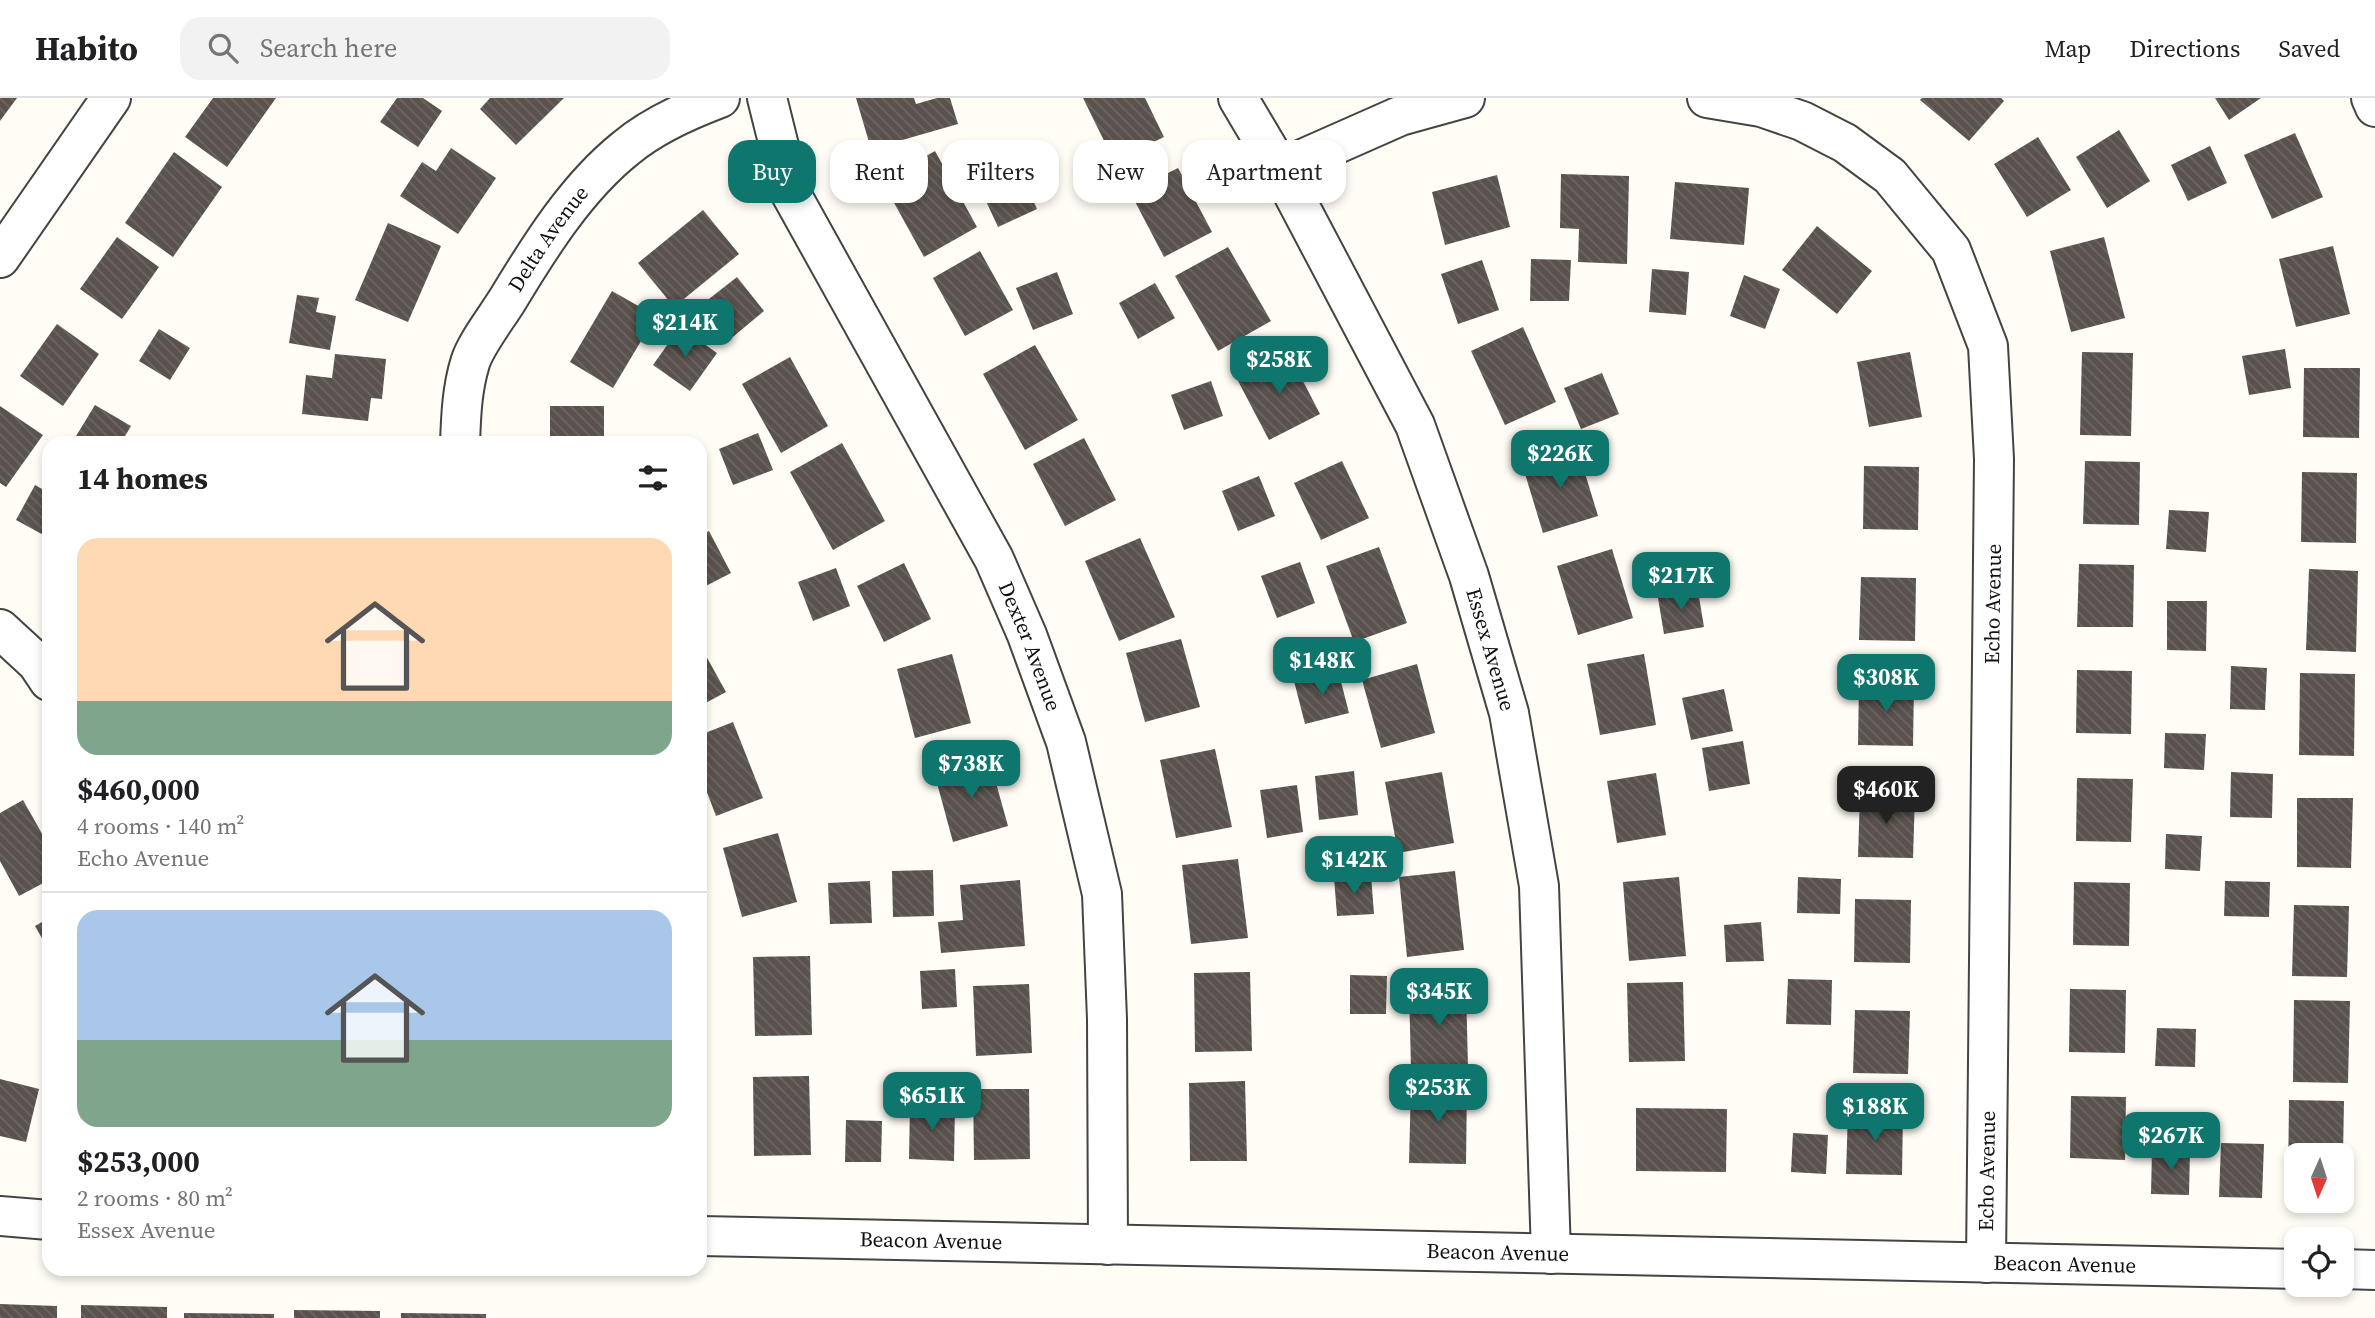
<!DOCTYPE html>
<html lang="en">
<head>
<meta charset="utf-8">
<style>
  body { margin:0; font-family:"Source Serif 4",serif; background:#f2f2f2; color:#202124; height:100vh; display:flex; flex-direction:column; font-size:26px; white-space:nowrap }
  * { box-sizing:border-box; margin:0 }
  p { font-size:23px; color:#757577 }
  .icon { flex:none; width:38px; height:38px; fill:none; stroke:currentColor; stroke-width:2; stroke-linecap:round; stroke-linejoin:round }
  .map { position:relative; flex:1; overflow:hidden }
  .sheet { position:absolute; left:42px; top:338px; width:665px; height:840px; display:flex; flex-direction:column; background:#fff; border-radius:21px; box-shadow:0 4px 10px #0003 }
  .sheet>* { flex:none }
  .guide { position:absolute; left:728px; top:42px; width:665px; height:63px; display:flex; gap:14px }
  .needle { width:46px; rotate:183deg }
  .tools { position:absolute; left:2284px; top:1045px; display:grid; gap:14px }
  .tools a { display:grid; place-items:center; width:70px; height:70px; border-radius:14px; background:#fff; box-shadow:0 4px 10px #0003; font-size:35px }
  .price { position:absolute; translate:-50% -60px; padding:0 16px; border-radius:14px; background:#0f766e; color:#fff; font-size:23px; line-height:46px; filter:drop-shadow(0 2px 4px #0008) }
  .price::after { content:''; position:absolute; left:50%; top:42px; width:21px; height:16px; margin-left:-10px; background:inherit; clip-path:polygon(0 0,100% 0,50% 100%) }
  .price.current { background:#222; color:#fff }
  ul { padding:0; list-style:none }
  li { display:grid; align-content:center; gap:14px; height:371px; padding:0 35px }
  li+li { border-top:2px solid #e0e0e0 }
  li span { display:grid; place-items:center; height:217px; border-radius:21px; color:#555 }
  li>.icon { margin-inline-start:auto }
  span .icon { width:126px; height:126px; fill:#fffc; stroke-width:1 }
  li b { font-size:30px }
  h2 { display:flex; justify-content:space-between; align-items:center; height:84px; padding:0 35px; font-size:30px }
  .tag { padding:0 24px; border-radius:21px; background:#fff; box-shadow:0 4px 10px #0003; font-size:24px; line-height:63px }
  .tag.current { background:#0f766e; color:#fff }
  header { display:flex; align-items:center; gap:42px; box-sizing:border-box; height:98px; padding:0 35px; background:#fff; border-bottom:2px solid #e0e0e0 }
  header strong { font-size:33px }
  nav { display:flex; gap:38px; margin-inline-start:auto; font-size:24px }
  .search { width:490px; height:63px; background:#f2f2f2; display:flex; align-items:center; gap:18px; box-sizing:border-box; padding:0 24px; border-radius:21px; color:#757577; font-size:26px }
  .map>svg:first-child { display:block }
  .building { fill:url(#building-back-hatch) }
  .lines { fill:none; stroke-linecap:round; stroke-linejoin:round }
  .minor-casing { stroke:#444; stroke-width:42 }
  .minor { stroke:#fff; stroke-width:38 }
  .labels { text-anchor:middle; stroke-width:7; stroke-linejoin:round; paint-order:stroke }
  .street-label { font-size:21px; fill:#111; stroke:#fff }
</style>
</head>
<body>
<header>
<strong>Habito</strong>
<div class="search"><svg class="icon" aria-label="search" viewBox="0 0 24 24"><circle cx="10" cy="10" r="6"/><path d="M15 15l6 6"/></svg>Search here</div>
<nav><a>Map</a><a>Directions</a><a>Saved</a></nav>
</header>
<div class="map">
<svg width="2375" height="1220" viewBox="0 0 2375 1220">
  <defs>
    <pattern id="building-back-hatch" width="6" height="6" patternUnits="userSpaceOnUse" patternTransform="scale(1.75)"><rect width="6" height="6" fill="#5a524d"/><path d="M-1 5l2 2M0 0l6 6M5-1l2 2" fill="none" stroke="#6d6662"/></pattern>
  </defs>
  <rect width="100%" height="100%" fill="#fffdf5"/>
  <!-- building -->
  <g class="building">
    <polygon points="0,0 17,0 0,23"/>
    <polygon points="213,0 276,0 227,69 185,39"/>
    <polygon points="397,0 423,0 442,13 418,49 380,24"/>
    <polygon points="490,0 564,0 516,47 480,11"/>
    <polygon points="856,0 914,0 916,6 937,0 950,0 958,26 871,51"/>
    <polygon points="1083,0 1145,0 1164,39 1114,63"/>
    <polygon points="1922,0 2001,0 2004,3 1969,43 1920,2"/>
    <polygon points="2215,0 2261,0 2229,22"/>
    <polygon points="2119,32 2150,83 2107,110 2076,59"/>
    <polygon points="2295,35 2323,99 2272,121 2244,57"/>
    <polygon points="2038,39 2071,92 2027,119 1994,66"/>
    <polygon points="2210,48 2227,85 2188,103 2171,67"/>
    <polygon points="451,50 496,80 458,136 400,98 422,64 436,73"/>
    <polygon points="935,53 977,129 924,159 882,83"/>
    <polygon points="174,54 222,89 173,159 125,125"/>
    <polygon points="1018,70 1037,111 998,129 979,88"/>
    <polygon points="1178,70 1212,134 1164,159 1130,94"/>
    <polygon points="1561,76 1629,78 1627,166 1578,164 1579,131 1560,130"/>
    <polygon points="1497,77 1510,129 1445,147 1432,94"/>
    <polygon points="1675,84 1749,90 1744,147 1670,141"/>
    <polygon points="703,112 739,156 674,209 638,165"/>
    <polygon points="388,125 441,148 408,224 355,202"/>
    <polygon points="1817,128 1872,173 1837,216 1782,172"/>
    <polygon points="117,139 159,169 122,221 80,191"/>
    <polygon points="2104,139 2125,220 2071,234 2050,153"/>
    <polygon points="2333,148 2350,216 2296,229 2279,161"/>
    <polygon points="1228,149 1271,223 1218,253 1175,178"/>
    <polygon points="980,153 1013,212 965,238 933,180"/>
    <polygon points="1531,161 1571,162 1569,203 1530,203"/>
    <polygon points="1482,162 1499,212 1458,226 1441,176"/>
    <polygon points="1652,171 1689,174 1686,217 1649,214"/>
    <polygon points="1057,174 1073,216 1033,232 1016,190"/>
    <polygon points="1744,177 1780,191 1765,231 1730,218"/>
    <polygon points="737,179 764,213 728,243 700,208"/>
    <polygon points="1155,185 1175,220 1138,241 1119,205"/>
    <polygon points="612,193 656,218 613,290 570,264"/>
    <polygon points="297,197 319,200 316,214 336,218 330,252 289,245"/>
    <polygon points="57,226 99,256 63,308 20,278"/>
    <polygon points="680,229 717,255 690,293 653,267"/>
    <polygon points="1523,229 1556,304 1505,327 1471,253"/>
    <polygon points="159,231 190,250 170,282 139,263"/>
    <polygon points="1035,247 1078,322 1025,352 983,276"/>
    <polygon points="2285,251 2291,290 2249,297 2242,258"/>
    <polygon points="1288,254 1320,316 1269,342 1237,281"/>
    <polygon points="1910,254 1922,319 1869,329 1857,264"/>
    <polygon points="2082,254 2133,255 2131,338 2080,337"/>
    <polygon points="335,256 386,261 382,301 371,300 368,323 302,316 306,277 332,280"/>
    <polygon points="790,259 828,328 781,355 742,286"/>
    <polygon points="2304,270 2360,270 2359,340 2303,339"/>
    <polygon points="1602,275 1619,316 1581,331 1564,290"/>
    <polygon points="1211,283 1223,318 1184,332 1171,297"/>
    <polygon points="95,307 131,328 121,345 73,343"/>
    <polygon points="0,308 43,337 6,389 0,385"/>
    <rect x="550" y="308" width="54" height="37"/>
    <polygon points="758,335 773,372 733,387 719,351"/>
    <polygon points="1084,340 1116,402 1065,428 1033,366"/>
    <polygon points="842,345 885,423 833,452 790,374"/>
    <polygon points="1577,349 1598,418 1543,435 1522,366"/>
    <polygon points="1342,363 1369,420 1321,442 1294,385"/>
    <polygon points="2085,363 2140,364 2139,427 2083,426"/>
    <polygon points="1864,368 1919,369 1918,432 1863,431"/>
    <polygon points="2302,374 2357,375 2356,445 2301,444"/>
    <polygon points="1259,378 1275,418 1238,433 1222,393"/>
    <polygon points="35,387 49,395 49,440 16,422"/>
    <polygon points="2169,412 2209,414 2206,454 2166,451"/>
    <polygon points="709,433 731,475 700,491 700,438"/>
    <polygon points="1140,440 1175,519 1119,543 1085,463"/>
    <polygon points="1379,449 1407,525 1354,544 1326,468"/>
    <polygon points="1612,451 1633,520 1578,537 1557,468"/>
    <polygon points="1300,464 1315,505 1277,520 1261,478"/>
    <polygon points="904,465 931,521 884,544 857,488"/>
    <polygon points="2079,466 2134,467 2133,529 2077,529"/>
    <polygon points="836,470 850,508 813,523 798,484"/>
    <polygon points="2309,471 2358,473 2356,554 2306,552"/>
    <polygon points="1861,479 1916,480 1915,543 1859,542"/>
    <polygon points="1698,493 1704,529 1664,536 1658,500"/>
    <polygon points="2167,503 2207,503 2206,553 2167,552"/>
    <polygon points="1181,541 1200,609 1145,624 1126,555"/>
    <polygon points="700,547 726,594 700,608"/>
    <polygon points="952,556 971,625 915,640 897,571"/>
    <polygon points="1644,556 1656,627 1600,637 1587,566"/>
    <polygon points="1417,566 1435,635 1381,650 1362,582"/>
    <polygon points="2231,568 2267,570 2265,612 2230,611"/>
    <polygon points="1338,572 1349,615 1305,626 1294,583"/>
    <polygon points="2077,572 2132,573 2131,636 2076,635"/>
    <polygon points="2300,575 2355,576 2354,658 2299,657"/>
    <polygon points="1859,584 1914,585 1913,648 1858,647"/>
    <polygon points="1724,591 1733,633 1691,642 1682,600"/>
    <polygon points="733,624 763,700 716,718 700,676 700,637"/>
    <polygon points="2165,635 2206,636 2204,672 2164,670"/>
    <polygon points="1743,643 1750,686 1709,693 1702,650"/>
    <polygon points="1215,651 1232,729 1176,740 1160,662"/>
    <polygon points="989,660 1008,728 953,744 934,674"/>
    <polygon points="1354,673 1358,717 1319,722 1315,678"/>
    <polygon points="1442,674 1454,745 1398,755 1385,684"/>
    <polygon points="2231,674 2273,676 2272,720 2230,719"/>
    <polygon points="1656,675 1666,737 1617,745 1607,683"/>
    <polygon points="2077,680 2133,681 2131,744 2076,743"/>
    <polygon points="1297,687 1303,734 1267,740 1260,692"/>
    <polygon points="1860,696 1915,697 1913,760 1858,759"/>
    <polygon points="2297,700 2353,700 2351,770 2297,769"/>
    <polygon points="23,702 49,748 49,782 19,798 0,763 0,715"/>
    <polygon points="778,735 797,804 742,819 723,750"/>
    <polygon points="2166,736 2202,738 2200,773 2165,771"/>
    <polygon points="1238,761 1248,840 1191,846 1182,767"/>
    <polygon points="933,772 934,818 893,819 892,773"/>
    <polygon points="1455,773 1464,852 1407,859 1399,779"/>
    <polygon points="1371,777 1374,816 1337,818 1334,779"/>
    <polygon points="1679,779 1686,858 1629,863 1623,784"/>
    <polygon points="1798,779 1841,781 1840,816 1797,815"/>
    <polygon points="1020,782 1025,848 941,855 938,824 963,822 960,787"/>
    <polygon points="870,783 872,825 830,826 828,785"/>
    <polygon points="2225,783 2270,784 2269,819 2224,818"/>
    <polygon points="2074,784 2130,785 2129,848 2073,847"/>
    <polygon points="1855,801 1911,802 1910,865 1854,864"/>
    <polygon points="2294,807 2349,808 2347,879 2292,878"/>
    <polygon points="49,820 49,853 35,828"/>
    <polygon points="1761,824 1764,863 1726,864 1724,827"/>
    <polygon points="810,858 812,937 755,938 753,859"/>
    <polygon points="955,871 957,909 922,911 920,873"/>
    <polygon points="1250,874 1252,953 1195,954 1194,875"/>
    <polygon points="1350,877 1387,878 1386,916 1350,916"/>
    <polygon points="1788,881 1832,882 1831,927 1786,926"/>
    <polygon points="1683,884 1685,963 1629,964 1627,885"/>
    <polygon points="1029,886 1032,955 976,958 973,888"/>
    <polygon points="1466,889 1468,969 1411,970 1409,891"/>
    <polygon points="2070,891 2126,892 2125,955 2069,954"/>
    <polygon points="2294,902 2350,903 2348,985 2293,984"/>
    <polygon points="1855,912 1910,913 1908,976 1853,975"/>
    <polygon points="2157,930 2196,931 2195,969 2155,968"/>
    <polygon points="809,978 811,1057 754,1058 753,979"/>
    <polygon points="0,981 39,991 26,1044 0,1038"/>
    <polygon points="1245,983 1247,1063 1190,1063 1189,985"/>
    <polygon points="1411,986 1467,987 1466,1066 1409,1065"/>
    <polygon points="973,991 1029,991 1030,1061 974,1062"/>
    <polygon points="2071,998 2126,999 2125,1062 2070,1060"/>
    <polygon points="2289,1002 2344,1003 2343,1057 2296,1057 2296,1085 2288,1085"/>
    <polygon points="910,1006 955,1007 954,1063 909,1061"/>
    <polygon points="1636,1010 1727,1011 1726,1074 1636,1073"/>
    <polygon points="1848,1013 1903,1014 1902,1077 1846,1076"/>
    <polygon points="846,1022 882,1023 881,1064 845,1064"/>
    <polygon points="1793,1035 1828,1037 1826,1076 1791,1074"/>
    <polygon points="2221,1045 2264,1046 2262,1100 2219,1099"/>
    <polygon points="2152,1051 2190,1052 2189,1097 2151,1096"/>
    <polygon points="0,1206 57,1208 57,1220 0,1220"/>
    <polygon points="81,1207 167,1209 167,1220 81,1220"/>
    <polygon points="294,1212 380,1213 380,1220 294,1220"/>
    <polygon points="184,1215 274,1216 274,1220 184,1220"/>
    <polygon points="401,1215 486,1216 486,1220 401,1220"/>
  </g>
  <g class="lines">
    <!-- minor casing -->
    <g class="minor-casing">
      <g id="minor">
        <path id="s1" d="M767,0L791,96L994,461L1027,537L1066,644L1102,796L1107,921L1108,1147"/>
        <path id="s2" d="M1238,0L1280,71L1415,327L1469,478L1509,615L1539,788L1551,1156"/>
        <polyline points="1707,0 1761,9 1802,23 1845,45 1890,78 1951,152 1988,248 1994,361 1986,1165"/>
        <polyline points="2371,0 2375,9"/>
        <polyline points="1280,71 1400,18 1465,0"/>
        <polyline points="0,160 111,0"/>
        <path id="s3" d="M460,345C461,318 462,291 470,265C475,247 497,219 508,201C540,148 577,89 626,50C652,28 688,12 720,0"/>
        <polyline points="0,531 37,565 49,583"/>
        <polyline points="0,1118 49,1122"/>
        <path id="s4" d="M700,1138L2296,1171"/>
        <polyline points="2342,1171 2375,1172"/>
      </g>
    </g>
    <!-- minor -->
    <use href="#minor" class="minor"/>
  </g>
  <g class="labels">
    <!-- street labels -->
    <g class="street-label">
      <text dy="7" stroke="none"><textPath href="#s3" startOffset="228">Delta Avenue</textPath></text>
      <text transform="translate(1993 506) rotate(-89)" y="7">Echo Avenue</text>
      <text dy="7" stroke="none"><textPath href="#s1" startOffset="611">Dexter Avenue</textPath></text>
      <text dy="7" stroke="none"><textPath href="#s2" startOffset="609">Essex Avenue</textPath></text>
      <text transform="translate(1987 1073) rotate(-89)" y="7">Echo Avenue</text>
      <text dy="7" stroke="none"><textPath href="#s4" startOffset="231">Beacon Avenue</textPath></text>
      <text dy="7" stroke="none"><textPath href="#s4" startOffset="798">Beacon Avenue</textPath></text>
      <text dy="7" stroke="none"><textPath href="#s4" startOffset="1365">Beacon Avenue</textPath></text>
    </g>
  </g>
</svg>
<div class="tools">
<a><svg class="needle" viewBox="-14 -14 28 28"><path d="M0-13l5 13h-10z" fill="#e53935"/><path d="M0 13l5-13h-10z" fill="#757577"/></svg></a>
<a><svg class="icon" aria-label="locate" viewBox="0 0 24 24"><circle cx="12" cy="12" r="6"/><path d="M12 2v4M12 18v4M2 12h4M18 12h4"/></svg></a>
</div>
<b class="price" style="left:685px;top:261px">$214K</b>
<b class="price" style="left:1279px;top:298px">$258K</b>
<b class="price" style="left:1560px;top:392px">$226K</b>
<b class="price" style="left:1681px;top:514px">$217K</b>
<b class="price" style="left:1322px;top:599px">$148K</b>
<b class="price" style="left:1886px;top:616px">$308K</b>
<b class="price" style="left:971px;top:702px">$738K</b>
<b class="price current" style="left:1886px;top:728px">$460K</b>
<b class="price" style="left:1354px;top:798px">$142K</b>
<b class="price" style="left:1439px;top:930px">$345K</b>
<b class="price" style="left:1438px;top:1026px">$253K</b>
<b class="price" style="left:932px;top:1034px">$651K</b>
<b class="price" style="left:1875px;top:1045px">$188K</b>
<b class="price" style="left:2171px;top:1074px">$267K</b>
<div class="guide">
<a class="tag current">Buy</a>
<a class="tag">Rent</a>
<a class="tag">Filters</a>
<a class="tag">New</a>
<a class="tag">Apartment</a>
</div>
<section class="sheet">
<h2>14 homes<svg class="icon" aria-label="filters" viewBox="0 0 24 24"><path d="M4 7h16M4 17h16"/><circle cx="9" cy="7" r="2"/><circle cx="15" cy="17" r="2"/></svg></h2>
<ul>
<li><span style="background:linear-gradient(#ffd9b3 75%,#7fa58c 0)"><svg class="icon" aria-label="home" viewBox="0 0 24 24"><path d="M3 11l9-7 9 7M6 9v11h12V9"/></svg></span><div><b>$460,000</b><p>4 rooms · 140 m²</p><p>Echo Avenue</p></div></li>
<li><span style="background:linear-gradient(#a9c7e8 60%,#7fa58c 0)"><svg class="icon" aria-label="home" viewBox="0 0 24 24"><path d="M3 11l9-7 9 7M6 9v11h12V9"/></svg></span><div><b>$253,000</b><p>2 rooms · 80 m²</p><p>Essex Avenue</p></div></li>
</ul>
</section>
</div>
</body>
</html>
